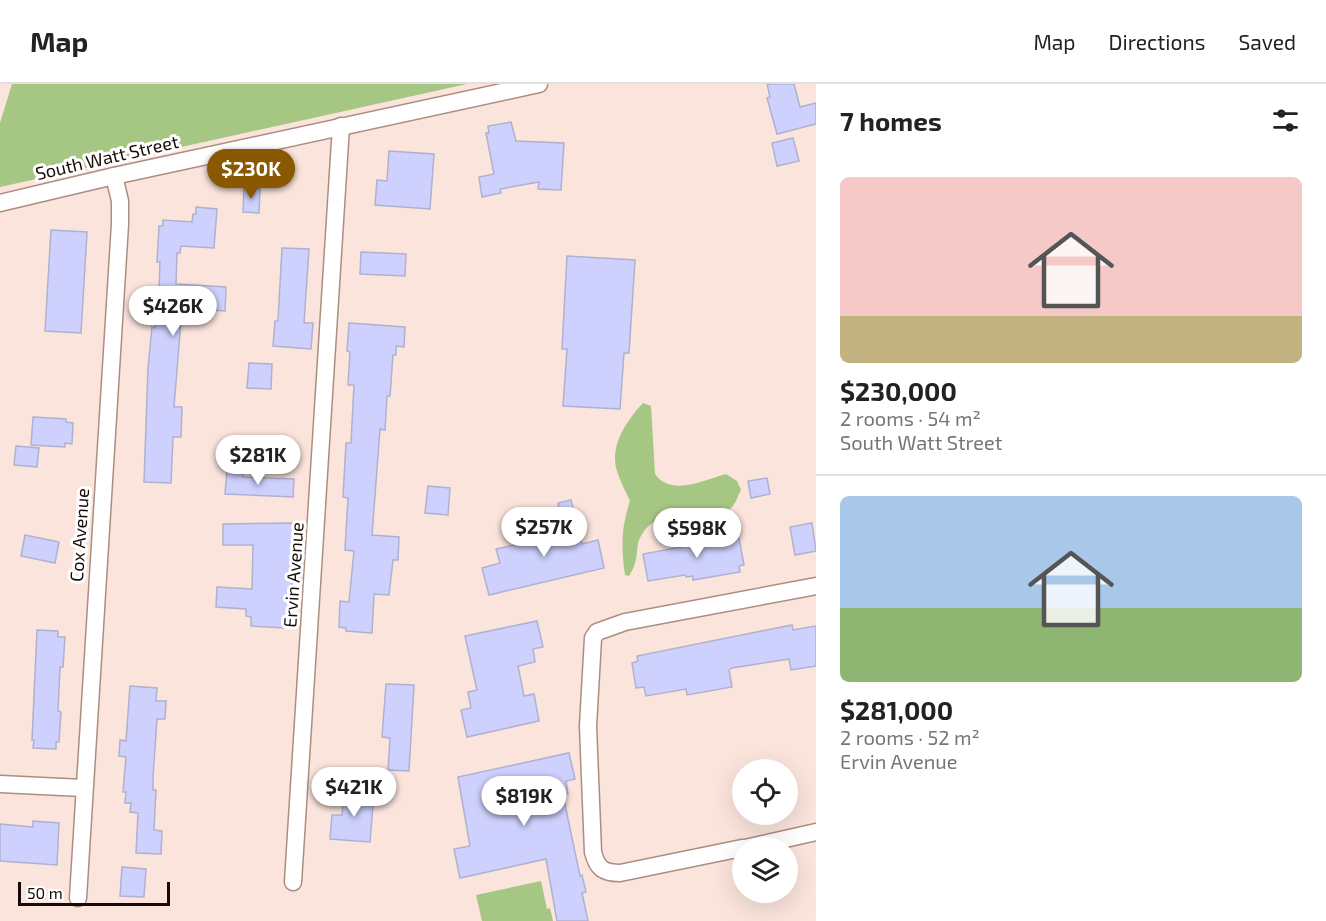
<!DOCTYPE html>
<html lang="en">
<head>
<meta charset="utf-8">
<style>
  body { margin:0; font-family:"Exo 2",sans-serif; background:#f2f2f2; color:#222; height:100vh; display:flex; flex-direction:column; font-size:22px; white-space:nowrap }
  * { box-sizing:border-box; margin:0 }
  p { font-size:20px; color:#767676 }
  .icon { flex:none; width:33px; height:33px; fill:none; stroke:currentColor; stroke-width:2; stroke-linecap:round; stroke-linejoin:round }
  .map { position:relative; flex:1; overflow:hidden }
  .details { display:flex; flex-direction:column; background:#fff; width:510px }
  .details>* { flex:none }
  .buttons { position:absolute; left:732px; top:675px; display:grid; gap:12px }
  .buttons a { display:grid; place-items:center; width:66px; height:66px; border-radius:50%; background:#fff; box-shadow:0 6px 24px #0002; font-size:30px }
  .scale { position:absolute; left:18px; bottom:15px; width:152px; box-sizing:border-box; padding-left:6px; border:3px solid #150a06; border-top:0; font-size:16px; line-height:21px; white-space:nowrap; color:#150a06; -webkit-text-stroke:4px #fff; paint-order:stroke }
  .price { position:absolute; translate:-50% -51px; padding:0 14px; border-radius:21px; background:#fff; color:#222; font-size:20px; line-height:39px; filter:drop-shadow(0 2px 3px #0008) }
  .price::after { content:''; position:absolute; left:50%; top:36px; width:18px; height:14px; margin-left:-9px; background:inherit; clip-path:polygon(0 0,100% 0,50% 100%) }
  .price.on { background:#8b5802; color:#fff }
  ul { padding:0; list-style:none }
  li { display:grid; align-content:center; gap:12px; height:318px; padding:0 24px }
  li+li { border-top:2px solid #e0e0e0 }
  li span { display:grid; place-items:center; height:186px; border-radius:9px; color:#555 }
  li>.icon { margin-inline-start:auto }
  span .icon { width:108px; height:108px; fill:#fffc; stroke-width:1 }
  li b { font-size:26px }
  h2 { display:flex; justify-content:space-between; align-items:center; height:72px; padding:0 24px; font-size:26px }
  header { display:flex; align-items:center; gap:36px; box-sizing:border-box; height:84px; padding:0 30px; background:#fff; border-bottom:2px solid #e0e0e0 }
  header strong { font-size:28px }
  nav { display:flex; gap:33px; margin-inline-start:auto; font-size:21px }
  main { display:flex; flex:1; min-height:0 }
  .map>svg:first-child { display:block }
  .green { fill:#a6c784 }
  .building { fill:#ced1fd; stroke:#afb1d0; stroke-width:1.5 }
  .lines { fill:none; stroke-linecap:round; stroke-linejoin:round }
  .street-casing { stroke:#ad8d81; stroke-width:19 }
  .street { stroke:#fff; stroke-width:16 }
  .labels { text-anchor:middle; stroke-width:6; stroke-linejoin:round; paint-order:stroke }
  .street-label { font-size:18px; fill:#150a06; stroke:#fff }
</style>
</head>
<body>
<header>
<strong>Map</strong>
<nav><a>Map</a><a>Directions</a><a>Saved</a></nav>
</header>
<main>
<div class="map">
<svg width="816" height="837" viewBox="0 0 816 837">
  <rect width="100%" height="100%" fill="#fae4dc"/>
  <!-- green -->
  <g class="green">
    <polygon points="12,0 467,0 0,103 0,39"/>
    <path d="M643,319L651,322L655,390C671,413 704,396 726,390L737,397L741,406C738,411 736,419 732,423C711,443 662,415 641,452C636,459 638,471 635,479C634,484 631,488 629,492L625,491C621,463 621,445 630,417C626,408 620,397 617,387C609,362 627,336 643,319Z"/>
    <polygon points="541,797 547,825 550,824 553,837 482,837 476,811"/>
  </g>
  <!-- building -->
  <g class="building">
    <polygon points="767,0 794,0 800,23 816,19 816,40 777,50 767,14 770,13"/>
    <polygon points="511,38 516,57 564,59 561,106 538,105 539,98 500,105 501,109 482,113 479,93 494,90 486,49 489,49 488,42"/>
    <polygon points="793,54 799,77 777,82 772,59"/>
    <polygon points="389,67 434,70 430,125 375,121 377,96 387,97"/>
    <polygon points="244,104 260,105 259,129 243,128"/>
    <polygon points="196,123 217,125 214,164 181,162 180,169 177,169 176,200 226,203 225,227 182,224 174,323 182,323 181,353 173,353 171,399 144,398 148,284 152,243 155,244 156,233 158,233 160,178 157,178 159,142 163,142 163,136 192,138 193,130 196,130"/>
    <polygon points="51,146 87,148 81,249 45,247"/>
    <polygon points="282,164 309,165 304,239 313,239 311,265 273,262 275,237 278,237"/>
    <polygon points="361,168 406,170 405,192 360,190"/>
    <polygon points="567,172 635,176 629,269 624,269 620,325 563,322 567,265 562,265"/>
    <polygon points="349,239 405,243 404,263 396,262 396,271 393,271 390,312 387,312 385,346 380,345 372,451 399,453 398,476 393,476 389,511 374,510 372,549 346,547 346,544 339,543 340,517 349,518 354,467 345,466 348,414 343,413 346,359 351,359 354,301 348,301 350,268 347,267"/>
    <polygon points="249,279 272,280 271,305 247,304"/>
    <polygon points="33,333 66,335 66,338 73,339 72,360 65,359 65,363 31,361"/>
    <polygon points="16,362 39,364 37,383 14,381"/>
    <polygon points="227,386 243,387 243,393 294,395 293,413 225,410"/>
    <polygon points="767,394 770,410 751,414 748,397"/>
    <polygon points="428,402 450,404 448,431 425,429"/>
    <polygon points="571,416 582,460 598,456 604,484 489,511 482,484 500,479 496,465 564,450 558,419"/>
    <polygon points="295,439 290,540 285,540 285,544 251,542 251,533 246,532 246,525 216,523 217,503 252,505 253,461 223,461 223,440"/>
    <polygon points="812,439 816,467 795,471 790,443"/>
    <polygon points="733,447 735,454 739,454 744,481 739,482 740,488 693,496 693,492 686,493 685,491 648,497 643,470 687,462 686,456"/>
    <polygon points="25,451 59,458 55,479 21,472"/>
    <polygon points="537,537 543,563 533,565 535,578 518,582 524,612 534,610 539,637 467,653 461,626 471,624 468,608 477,606 465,552"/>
    <polygon points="792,541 793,546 816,542 816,582 791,586 789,575 732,584 729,586 732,603 687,611 686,605 646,612 644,603 636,604 632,579 638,577 637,572"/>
    <polygon points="37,546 58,547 58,553 65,553 63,583 60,583 58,627 61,628 59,658 56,658 56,665 33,664 34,656 32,656"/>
    <polygon points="386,600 414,601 409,687 388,686 390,654 382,653"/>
    <polygon points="130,602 157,604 156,617 166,617 165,635 157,635 153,692 153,706 156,706 154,746 162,747 161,770 136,769 138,729 130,728 131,719 125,719 126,708 123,708 126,673 119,672 120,656 126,657"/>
    <polygon points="569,669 575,695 566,697 568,710 563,711 580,792 582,791 586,808 582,809 588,837 557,837 546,775 460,794 454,765 470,762 458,693"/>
    <polygon points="344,706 374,709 370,758 330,755 332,731 342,731"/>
    <polygon points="33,737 59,739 57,781 0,777 0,740 33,743"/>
    <polygon points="122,783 146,785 144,813 120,812"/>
  </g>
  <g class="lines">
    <!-- street casing -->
    <g class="street-casing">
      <g id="street">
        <polyline points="0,119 114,92 539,0"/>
        <polyline points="0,700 83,704"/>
        <path d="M742,764L620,789C603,789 597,784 593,768L588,642L593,554L597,548L625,538L816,502"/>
        <polyline points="745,764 816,748"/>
        <polyline points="293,798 341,42"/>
        <polyline points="78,814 120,140 120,117 114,92"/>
      </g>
    </g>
    <!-- street -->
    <use href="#street" class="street"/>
  </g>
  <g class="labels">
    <!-- street labels -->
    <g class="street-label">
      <text transform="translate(107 74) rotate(-13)" y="6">South Watt Street</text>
      <text transform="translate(80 451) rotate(-86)" y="6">Cox Avenue</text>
      <text transform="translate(294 491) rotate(-86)" y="6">Ervin Avenue</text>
    </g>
  </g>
</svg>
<div class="buttons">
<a><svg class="icon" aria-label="locate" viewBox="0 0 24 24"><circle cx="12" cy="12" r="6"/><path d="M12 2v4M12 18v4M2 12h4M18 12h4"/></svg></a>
<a><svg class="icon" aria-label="layers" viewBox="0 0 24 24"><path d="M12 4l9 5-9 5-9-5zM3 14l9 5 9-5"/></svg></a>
</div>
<div class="scale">50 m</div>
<b class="price on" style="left:251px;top:116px">$230K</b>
<b class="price" style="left:173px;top:253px">$426K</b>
<b class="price" style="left:258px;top:402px">$281K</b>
<b class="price" style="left:544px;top:474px">$257K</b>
<b class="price" style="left:697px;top:475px">$598K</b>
<b class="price" style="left:354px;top:734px">$421K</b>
<b class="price" style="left:524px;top:743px">$819K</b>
</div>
<section class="details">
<h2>7 homes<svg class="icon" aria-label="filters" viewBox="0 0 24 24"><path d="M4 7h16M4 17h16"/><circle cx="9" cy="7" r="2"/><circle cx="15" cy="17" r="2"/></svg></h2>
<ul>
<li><span style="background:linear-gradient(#f6c9c9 75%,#c2b280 0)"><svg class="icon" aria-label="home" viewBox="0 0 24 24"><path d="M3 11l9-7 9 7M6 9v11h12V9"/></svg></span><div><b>$230,000</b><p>2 rooms · 54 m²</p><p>South Watt Street</p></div></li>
<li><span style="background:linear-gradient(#a9c7e8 60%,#8fb573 0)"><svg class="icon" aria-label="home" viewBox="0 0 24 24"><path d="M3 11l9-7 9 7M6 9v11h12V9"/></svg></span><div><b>$281,000</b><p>2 rooms · 52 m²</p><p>Ervin Avenue</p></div></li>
</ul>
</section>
</main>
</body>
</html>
